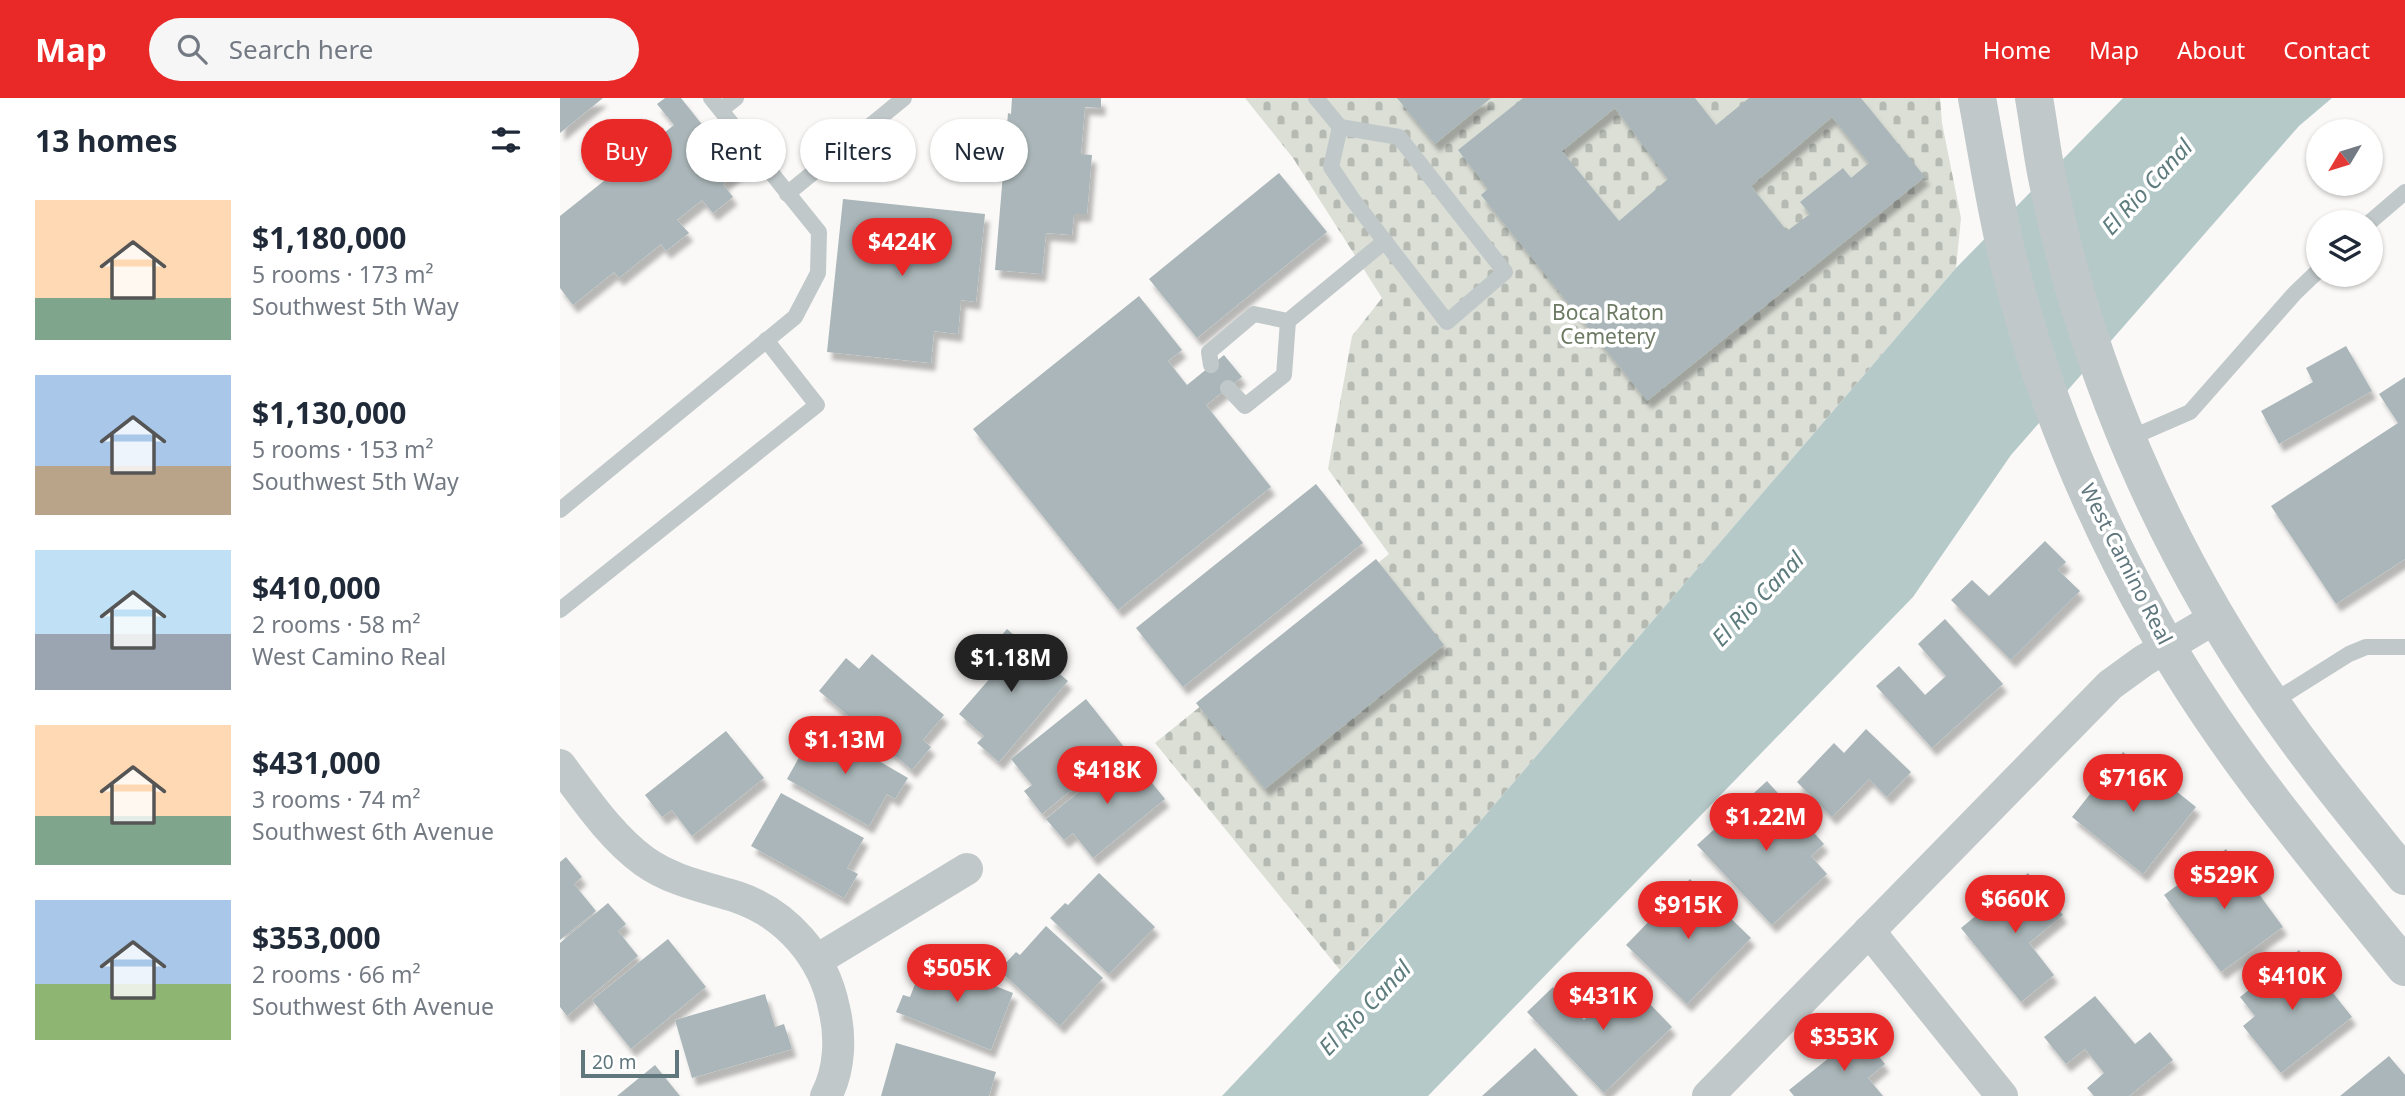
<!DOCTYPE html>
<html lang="en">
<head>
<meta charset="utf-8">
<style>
  body { margin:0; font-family:"Noto Sans",sans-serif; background:#f6f6f7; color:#1f2937; height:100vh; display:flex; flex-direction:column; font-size:26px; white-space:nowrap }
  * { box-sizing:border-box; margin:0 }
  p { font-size:23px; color:#747a83 }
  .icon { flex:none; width:38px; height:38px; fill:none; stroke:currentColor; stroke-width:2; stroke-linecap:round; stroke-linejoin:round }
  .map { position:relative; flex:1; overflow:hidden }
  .drawer { display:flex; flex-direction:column; background:#fff; width:560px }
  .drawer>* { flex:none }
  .guide { position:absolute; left:21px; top:21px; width:665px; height:63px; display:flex; gap:14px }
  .needle { width:46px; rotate:232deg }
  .controls { position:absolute; left:1746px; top:21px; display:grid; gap:14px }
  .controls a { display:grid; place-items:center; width:77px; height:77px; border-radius:50%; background:#fff; box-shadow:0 2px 5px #0004; font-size:35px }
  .scale { position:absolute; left:21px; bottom:18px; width:98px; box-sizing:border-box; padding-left:7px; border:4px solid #5f777d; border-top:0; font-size:19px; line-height:24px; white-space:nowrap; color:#5f777d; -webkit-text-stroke:5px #fff; paint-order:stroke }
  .price { position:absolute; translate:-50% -60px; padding:0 16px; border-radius:24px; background:#e92828; color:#fff; font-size:23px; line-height:46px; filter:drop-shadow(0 2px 4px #0008) }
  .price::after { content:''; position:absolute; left:50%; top:42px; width:21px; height:16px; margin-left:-10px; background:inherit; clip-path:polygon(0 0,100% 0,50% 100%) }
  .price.on { background:#222; color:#fff }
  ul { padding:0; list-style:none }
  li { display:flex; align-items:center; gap:21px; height:175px; padding:0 35px }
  li span { display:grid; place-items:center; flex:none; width:196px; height:140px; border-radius:0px; color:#555 }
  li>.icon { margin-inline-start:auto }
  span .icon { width:84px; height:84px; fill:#fffc; stroke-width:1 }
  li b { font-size:30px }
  h2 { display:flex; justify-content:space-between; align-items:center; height:84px; padding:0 35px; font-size:30px }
  .chip { padding:0 24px; border-radius:32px; background:#fff; box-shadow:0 2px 5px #0004; font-size:24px; line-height:63px }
  .chip.on { background:#e92828; color:#fff }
  header { display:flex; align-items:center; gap:42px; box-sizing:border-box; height:98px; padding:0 35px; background:#e92828; color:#fff }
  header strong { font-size:33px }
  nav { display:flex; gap:38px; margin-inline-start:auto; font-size:24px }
  .search { width:490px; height:63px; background:#f6f6f7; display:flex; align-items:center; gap:18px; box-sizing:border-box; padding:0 24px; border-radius:38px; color:#747a83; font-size:26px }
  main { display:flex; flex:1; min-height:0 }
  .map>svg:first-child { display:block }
  .cemetery { fill:url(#cemetery-stones) }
  .water { fill:#b6c9c9 }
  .building { fill:#aab6b9; fill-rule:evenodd; filter:url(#shadow) }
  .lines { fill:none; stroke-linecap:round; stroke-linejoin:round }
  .service { stroke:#c1c8ca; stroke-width:16 }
  .minor { stroke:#c1c8ca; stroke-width:32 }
  .tertiary { stroke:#c1c8ca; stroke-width:38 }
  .labels { text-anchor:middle; stroke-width:7; stroke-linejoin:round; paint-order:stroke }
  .park-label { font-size:21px; fill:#6d7a63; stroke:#fff }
  .street-label { font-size:21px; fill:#5f777d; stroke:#fff }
  .water-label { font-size:23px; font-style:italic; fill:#5e7c7d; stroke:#fff }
</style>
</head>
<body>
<header>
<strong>Map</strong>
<div class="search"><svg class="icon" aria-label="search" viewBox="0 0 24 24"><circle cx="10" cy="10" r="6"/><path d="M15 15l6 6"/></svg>Search here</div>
<nav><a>Home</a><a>Map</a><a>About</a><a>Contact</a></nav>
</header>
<main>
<section class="drawer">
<h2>13 homes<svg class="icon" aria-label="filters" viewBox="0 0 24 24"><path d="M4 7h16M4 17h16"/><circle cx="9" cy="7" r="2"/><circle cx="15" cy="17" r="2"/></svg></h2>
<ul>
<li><span style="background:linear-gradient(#ffd9b3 70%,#7fa58c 0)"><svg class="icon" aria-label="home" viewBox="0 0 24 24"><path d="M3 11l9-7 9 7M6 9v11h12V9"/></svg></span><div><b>$1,180,000</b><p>5 rooms · 173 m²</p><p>Southwest 5th Way</p></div></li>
<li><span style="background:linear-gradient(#a9c7e8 65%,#b9a48a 0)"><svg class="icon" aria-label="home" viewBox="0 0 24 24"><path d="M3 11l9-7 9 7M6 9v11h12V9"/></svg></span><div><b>$1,130,000</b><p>5 rooms · 153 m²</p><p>Southwest 5th Way</p></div></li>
<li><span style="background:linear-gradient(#bfe0f5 60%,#9aa5b1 0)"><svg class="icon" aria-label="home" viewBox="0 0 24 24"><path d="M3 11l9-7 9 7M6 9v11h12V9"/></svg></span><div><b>$410,000</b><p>2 rooms · 58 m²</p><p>West Camino Real</p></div></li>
<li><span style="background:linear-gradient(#ffd9b3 65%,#7fa58c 0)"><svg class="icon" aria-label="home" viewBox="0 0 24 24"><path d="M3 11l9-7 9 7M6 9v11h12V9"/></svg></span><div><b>$431,000</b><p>3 rooms · 74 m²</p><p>Southwest 6th Avenue</p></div></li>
<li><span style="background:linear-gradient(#a9c7e8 60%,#8fb573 0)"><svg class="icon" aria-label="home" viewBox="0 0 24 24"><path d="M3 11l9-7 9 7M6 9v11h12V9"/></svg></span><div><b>$353,000</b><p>2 rooms · 66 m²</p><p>Southwest 6th Avenue</p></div></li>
</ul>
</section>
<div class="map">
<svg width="1845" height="998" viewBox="0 0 1845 998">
  <defs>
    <pattern id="cemetery-stones" width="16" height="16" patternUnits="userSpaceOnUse" patternTransform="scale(1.75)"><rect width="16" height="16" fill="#dbdfd6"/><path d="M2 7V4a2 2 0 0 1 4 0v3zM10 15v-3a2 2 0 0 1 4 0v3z" fill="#b5bab3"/></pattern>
    <filter id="shadow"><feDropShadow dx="4.5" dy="8" stdDeviation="2" flood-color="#0004"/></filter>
  </defs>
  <rect width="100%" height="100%" fill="#faf9f7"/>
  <!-- cemetery -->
  <polygon class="cemetery" points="685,0 1380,0 1382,25 1401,120 1396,170 910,735 780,872 595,645 829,456 768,371 792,238 822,200 733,60"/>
  <!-- water -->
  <polygon class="water" points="1563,0 1772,0 1739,28 1451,357 1353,499 868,998 662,998 910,735 1396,170"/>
  <!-- building -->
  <g class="building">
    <polygon points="0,0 43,0 0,35"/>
    <polygon points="105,0 121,0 179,73 163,86 173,99 153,115 142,102 117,122 129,135 106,153 101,146 59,180 54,174 13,207 0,190 0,118 114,27 97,6"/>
    <polygon points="452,0 541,0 541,10 525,9 521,56 532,57 527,116 514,116 512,137 486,135 482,176 435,172 448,15 451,16"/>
    <polygon points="837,0 931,0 875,46"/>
    <path d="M963,0H1135L1156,27L1189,0H1301L1365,79L1087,303L921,97L928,91L898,52ZM1055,10L1108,81L1059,123L1002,53ZM1272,19L1309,65L1291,80L1283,70L1240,104L1250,116L1227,133L1191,88Z"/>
    <polygon points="719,75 767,134 637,240 589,181"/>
    <polygon points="283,101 425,116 416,204 401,202 398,236 374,233 371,265 267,254"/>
    <polygon points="579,198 622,252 608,263 627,287 664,257 682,279 646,307 711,389 558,512 413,331"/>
    <polygon points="1786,248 1812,293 1719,346 1701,313 1753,284 1746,270"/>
    <polygon points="1845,279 1845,461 1776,506 1711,408 1838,325 1819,296"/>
    <polygon points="756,386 803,445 623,589 576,530"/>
    <polygon points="1485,443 1506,464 1498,472 1520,493 1451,562 1391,502 1412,482 1429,498"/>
    <polygon points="816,461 884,547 705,691 636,605"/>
    <polygon points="1385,521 1443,586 1372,650 1316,588 1339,568 1365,597 1386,578 1358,546"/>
    <polygon points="447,531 508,583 439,664 417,645 424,638 399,616 432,578 418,565"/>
    <polygon points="312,556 384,617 363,642 371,649 352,672 259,593 286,560 299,571"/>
    <polygon points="526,601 564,649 482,716 464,693 472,687 451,661"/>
    <polygon points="257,627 348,680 335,701 327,696 309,728 227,681"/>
    <polygon points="1306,631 1351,674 1327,699 1309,681 1272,719 1237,684 1274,645 1284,655"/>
    <polygon points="166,633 204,680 132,738 112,712 102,719 85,697"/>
    <polygon points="567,654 605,701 533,760 513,735 504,742 486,721"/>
    <polygon points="1563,654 1586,672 1577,683 1600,702 1611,689 1636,709 1583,776 1512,719"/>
    <polygon points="1207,683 1264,746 1251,758 1267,776 1212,827 1137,747"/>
    <polygon points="221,695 304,740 287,770 298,776 284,800 191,748"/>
    <polygon points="1666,751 1723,829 1661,874 1604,797"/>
    <polygon points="6,759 22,779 14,786 36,813 0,842 0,764"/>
    <polygon points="539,775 595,829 549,876 490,820 505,805 508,807"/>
    <polygon points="1468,775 1503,817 1469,845 1494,877 1461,904 1401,830"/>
    <polygon points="1130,781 1191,840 1127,906 1066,847"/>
    <polygon points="48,805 66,826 58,833 78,858 7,918 0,909 0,845"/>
    <polygon points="486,828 543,880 500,928 439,872 456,854 460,857"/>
    <polygon points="108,841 146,889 71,951 32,902"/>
    <polygon points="1739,852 1792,919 1721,975 1683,928 1695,918 1680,899"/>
    <polygon points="365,860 453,895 431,952 336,914 343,897 350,899"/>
    <polygon points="1066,881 1112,929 1044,995 967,914 993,889 1024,922"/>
    <polygon points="205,896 215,929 224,926 232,951 132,980 115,922"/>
    <polygon points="1535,898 1575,946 1590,934 1613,962 1569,998 1534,998 1527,990 1544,975 1525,951 1506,966 1484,939"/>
    <polygon points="1300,935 1325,966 1308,980 1323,998 1234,998 1229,992"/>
    <polygon points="336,945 436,974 429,998 321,998"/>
    <polygon points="975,950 1018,998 922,998"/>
    <polygon points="1829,958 1845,977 1845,998 1780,998"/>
    <polygon points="95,967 120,998 57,998"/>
  </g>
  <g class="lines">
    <!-- service -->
    <g class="service">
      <polyline points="756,0 780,29"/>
      <polyline points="161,12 176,0"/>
      <polygon points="780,29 839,39 945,174 887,224 793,102 771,69"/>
      <polyline points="227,96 344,0"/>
      <polyline points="1810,124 1845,94"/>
      <polyline points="651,267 649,254 694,216 728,223 825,143"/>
      <polyline points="668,290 685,308 724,277 728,223"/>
      <polyline points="1568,341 1630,314 1735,195 1759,172"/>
      <polyline points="0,412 235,219 258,175 259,134 151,0"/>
      <polyline points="0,512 257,307 206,242"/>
      <polyline points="1711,605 1789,556 1806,549 1845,549"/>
    </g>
    <!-- minor -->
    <g class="minor">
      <path d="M0,667C25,700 50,738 84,763C112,783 145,789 177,799C227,816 264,859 274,910C281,938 280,972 266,998"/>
      <polyline points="1309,833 1442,998"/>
      <polyline points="257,862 407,771"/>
      <polyline points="1148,998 1550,587 1583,563 1657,519"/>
    </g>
    <!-- tertiary -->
    <g class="tertiary">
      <path d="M1417,0C1427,54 1435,108 1448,161C1479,288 1531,414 1595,528C1664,652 1757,760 1845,869"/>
      <path d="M1474,0C1479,28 1482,56 1488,84C1526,269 1604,451 1712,606C1753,666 1800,722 1845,778"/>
    </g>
  </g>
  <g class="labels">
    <!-- park labels -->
    <g class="park-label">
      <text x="1048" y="222">Boca Raton<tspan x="1048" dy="24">Cemetery</tspan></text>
    </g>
    <!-- street labels -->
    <g class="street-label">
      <text transform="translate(1566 466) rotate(63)" y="7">West Camino Real</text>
    </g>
    <!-- water labels -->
    <g class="water-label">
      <text transform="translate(1587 89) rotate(-47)" y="8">El Rio Canal</text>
      <text transform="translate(1198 501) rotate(-46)" y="8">El Rio Canal</text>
      <text transform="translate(805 910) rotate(-46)" y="8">El Rio Canal</text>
    </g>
  </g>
</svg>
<div class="controls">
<a><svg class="needle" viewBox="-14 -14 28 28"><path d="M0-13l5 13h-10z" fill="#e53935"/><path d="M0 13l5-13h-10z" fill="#747a83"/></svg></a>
<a><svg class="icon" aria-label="layers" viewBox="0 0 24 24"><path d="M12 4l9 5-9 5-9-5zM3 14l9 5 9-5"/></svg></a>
</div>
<div class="scale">20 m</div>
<b class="price" style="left:342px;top:180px">$424K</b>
<b class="price on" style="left:451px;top:596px">$1.18M</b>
<b class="price" style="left:285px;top:678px">$1.13M</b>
<b class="price" style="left:547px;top:708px">$418K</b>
<b class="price" style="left:1573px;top:716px">$716K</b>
<b class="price" style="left:1206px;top:755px">$1.22M</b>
<b class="price" style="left:1664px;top:813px">$529K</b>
<b class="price" style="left:1455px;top:837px">$660K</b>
<b class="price" style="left:1128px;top:843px">$915K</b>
<b class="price" style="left:397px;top:906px">$505K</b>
<b class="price" style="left:1732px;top:914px">$410K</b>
<b class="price" style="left:1043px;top:934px">$431K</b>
<b class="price" style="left:1284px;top:975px">$353K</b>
<div class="guide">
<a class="chip on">Buy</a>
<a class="chip">Rent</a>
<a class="chip">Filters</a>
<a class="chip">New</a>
</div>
</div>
</main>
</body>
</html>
